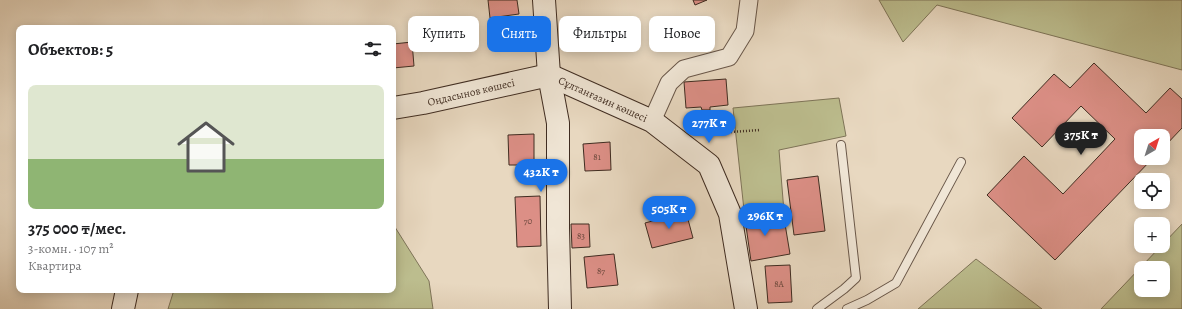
<!DOCTYPE html>
<html lang="ru">
<head>
<meta charset="utf-8">
<style>
  body { margin:0; font-family:Alegreya,serif; background:#f2f2f2; color:#202124; height:100vh; display:flex; flex-direction:column; font-size:15px; white-space:nowrap }
  * { box-sizing:border-box; margin:0 }
  p { font-size:13px; color:#757577 }
  .icon { flex:none; width:22px; height:22px; fill:none; stroke:currentColor; stroke-width:2; stroke-linecap:round; stroke-linejoin:round }
  .map { position:relative; flex:1; overflow:hidden }
  .panel { position:absolute; left:16px; top:25px; width:380px; height:268px; display:flex; flex-direction:column; background:#fff; border-radius:8px; box-shadow:0 2px 10px #0003 }
  .panel>* { flex:none }
  .banner { position:absolute; left:408px; top:16px; width:380px; height:36px; display:flex; gap:8px }
  .needle { width:26px; rotate:39deg }
  .fabs { position:absolute; left:1134px; top:129px; display:grid; gap:8px }
  .fabs a { display:grid; place-items:center; width:36px; height:36px; border-radius:8px; background:#fff; box-shadow:0 2px 10px #0003; font-size:20px }
  .price { position:absolute; translate:-50% -34px; padding:0 9px; border-radius:14px; background:#1a73e8; color:#fff; font-size:13px; line-height:26px; filter:drop-shadow(0 1px 2px #0008) }
  .price::after { content:''; position:absolute; left:50%; top:24px; width:12px; height:9px; margin-left:-6px; background:inherit; clip-path:polygon(0 0,100% 0,50% 100%) }
  .price.active { background:#222; color:#fff }
  ul { padding:0; list-style:none }
  li { display:grid; align-content:center; gap:8px; height:212px; padding:0 12px }
  li+li { border-top:1px solid #e0e0e0 }
  li span { display:grid; place-items:center; height:124px; border-radius:8px; color:#555 }
  li>.icon { margin-inline-start:auto }
  span .icon { width:72px; height:72px; fill:#fffc; stroke-width:1 }
  li b { font-size:17px }
  h2 { display:flex; justify-content:space-between; align-items:center; height:48px; padding:0 12px; font-size:17px }
  .chip { padding:0 14px; border-radius:8px; background:#fff; box-shadow:0 2px 10px #0003; font-size:14px; line-height:36px }
  .chip.active { background:#1a73e8; color:#fff }
  .map>svg:first-child { display:block }
  .green { fill:#bcbd8e; stroke:#7e7458; fill-rule:evenodd }
  .building { fill:#dc8f86; stroke:#3f2c21 }
  .lines { fill:none; stroke-linecap:round; stroke-linejoin:round }
  .lane-casing { stroke:#695749; stroke-width:10 }
  .street-casing { stroke:#695749; stroke-width:19 }
  .secondary-casing { stroke:#3f2c21; stroke-width:24 }
  .path { stroke:#3f2c21; stroke-width:2.5; stroke-dasharray:1 2; stroke-linecap:butt }
  .lane { stroke:#f0e6d6; stroke-width:8 }
  .street { stroke:#f0e6d6; stroke-width:17 }
  .secondary { stroke:#f0e6d6; stroke-width:22 }
  .labels { text-anchor:middle; stroke-width:3.5; stroke-linejoin:round; paint-order:stroke }
  .number-label { font-size:9px; fill:#66453a }
  .street-label { font-size:11px; fill:#3f2c21; stroke:#f0e6d6 }
</style>
</head>
<body>
<div class="map">
<svg width="1182" height="309" viewBox="0 0 1182 309">
  <rect width="100%" height="100%" fill="#e8d8c0"/>
  <filter id="stains"><feTurbulence type="fractalNoise" baseFrequency=".005" numOctaves="4"/><feColorMatrix values="0 0 0 0 .2 0 0 0 0 .09 0 0 0 0 .02 0 0 0 .5 -.17"/></filter>
  <radialGradient id="worn" r=".72"><stop offset=".6" stop-color="#630" stop-opacity="0"/><stop offset="1" stop-color="#630" stop-opacity=".3"/></radialGradient>
  <!-- green -->
  <g class="green">
    <polygon points="879,0 1182,0 1182,70 937,5 903,42"/>
    <polygon points="839,98 846,136 779,150 784,212 768,218 766,205 744,210 733,108"/>
    <polygon points="393,224 429,281 433,309 168,309 174,290 393,290"/>
    <path d="M1182,224V309H1101L1161,246H1163V244ZM1141,268H1163V290H1141Z"/>
    <polygon points="976,259 1042,309 918,309"/>
  </g>
  <!-- building -->
  <g class="building">
    <polygon points="488,0 517,0 519,14 490,18"/>
    <polygon points="693,0 707,0 695,5"/>
    <polygon points="599,18 607,44 585,50 577,25"/>
    <polygon points="412,42 414,66 393,68 393,44"/>
    <polygon points="1094,63 1146,113 1170,88 1182,99 1182,128 1163,148 1163,136 1141,136 1141,158 1153,158 1055,260 987,195 1024,156 1063,194 1115,139 1081,106 1042,147 1012,118 1054,74 1070,88"/>
    <polygon points="726,79 728,105 710,107 710,110 702,110 701,107 686,108 684,82"/>
    <polygon points="534,134 534,165 509,165 508,135"/>
    <polygon points="610,142 611,170 585,171 583,144"/>
    <polygon points="818,176 825,231 794,235 787,180"/>
    <polygon points="540,196 541,246 517,247 515,197"/>
    <polygon points="765,208 767,219 761,220 762,228 785,224 790,254 751,261 744,212"/>
    <polygon points="686,212 693,238 652,248 645,223"/>
    <polygon points="571,224 589,224 590,247 572,248"/>
    <polygon points="614,254 618,285 587,288 584,257"/>
    <polygon points="790,265 792,302 768,303 765,266"/>
  </g>
  <g class="lines">
    <!-- lane casing -->
    <g class="lane-casing">
      <g id="lane">
        <polyline points="817,309 844,289 856,278 841,145"/>
        <polyline points="847,309 867,300 896,283 961,162"/>
      </g>
    </g>
    <!-- street casing -->
    <g class="street-casing">
      <polyline id="street" points="652,121 669,83 684,69 729,57 745,31 749,0"/>
    </g>
    <!-- secondary casing -->
    <g class="secondary-casing">
      <g id="secondary">
        <polyline points="544,0 549,75 558,123 558,228 560,309"/>
        <polyline points="549,75 652,121 709,165 730,214 746,309"/>
        <polyline points="393,108 423,103 549,75"/>
        <polyline points="123,309 127,290"/>
      </g>
    </g>
    <!-- path -->
    <g class="path">
      <polyline points="706,110 706,113"/>
      <polyline points="731,132 760,130"/>
    </g>
    <!-- lane -->
    <use href="#lane" class="lane"/>
    <!-- street -->
    <use href="#street" class="street"/>
    <!-- secondary -->
    <use href="#secondary" class="secondary"/>
  </g>
  <g class="labels">
    <!-- number labels -->
    <g class="number-label">
      <text x="597" y="160">81</text>
      <text x="528" y="224">70</text>
      <text x="581" y="239">83</text>
      <text x="601" y="274">87</text>
      <text x="779" y="287">8А</text>
    </g>
    <!-- street labels -->
    <g class="street-label">
      <text transform="translate(471 92) rotate(-13)" y="4">Оңдасынов көшесі</text>
      <text transform="translate(603 99) rotate(24)" y="4">Сұлтанғазин көшесі</text>
    </g>
  </g>
  <rect width="100%" height="100%" filter="url(#stains)"/>
  <rect width="100%" height="100%" fill="url(#worn)"/>
</svg>
<div class="fabs">
<a><svg class="needle" viewBox="-14 -14 28 28"><path d="M0-13l5 13h-10z" fill="#e53935"/><path d="M0 13l5-13h-10z" fill="#757577"/></svg></a>
<a><svg class="icon" aria-label="locate" viewBox="0 0 24 24"><circle cx="12" cy="12" r="6"/><path d="M12 2v4M12 18v4M2 12h4M18 12h4"/></svg></a>
<a>+</a>
<a>−</a>
</div>
<b class="price" style="left:709px;top:144px">277K ₸</b>
<b class="price active" style="left:1081px;top:156px">375K ₸</b>
<b class="price" style="left:541px;top:193px">432K ₸</b>
<b class="price" style="left:669px;top:230px">505K ₸</b>
<b class="price" style="left:765px;top:237px">296K ₸</b>
<div class="banner">
<a class="chip">Купить</a>
<a class="chip active">Снять</a>
<a class="chip">Фильтры</a>
<a class="chip">Новое</a>
</div>
<section class="panel">
<h2>Объектов: 5<svg class="icon" aria-label="filters" viewBox="0 0 24 24"><path d="M4 7h16M4 17h16"/><circle cx="9" cy="7" r="2"/><circle cx="15" cy="17" r="2"/></svg></h2>
<ul>
<li><span style="background:linear-gradient(#dfe7d0 60%,#8fb573 0)"><svg class="icon" aria-label="home" viewBox="0 0 24 24"><path d="M3 11l9-7 9 7M6 9v11h12V9"/></svg></span><div><b>375 000 ₸/мес.</b><p>3-комн. · 107 m²</p><p>Квартира</p></div></li>
</ul>
</section>
</div>
</body>
</html>
